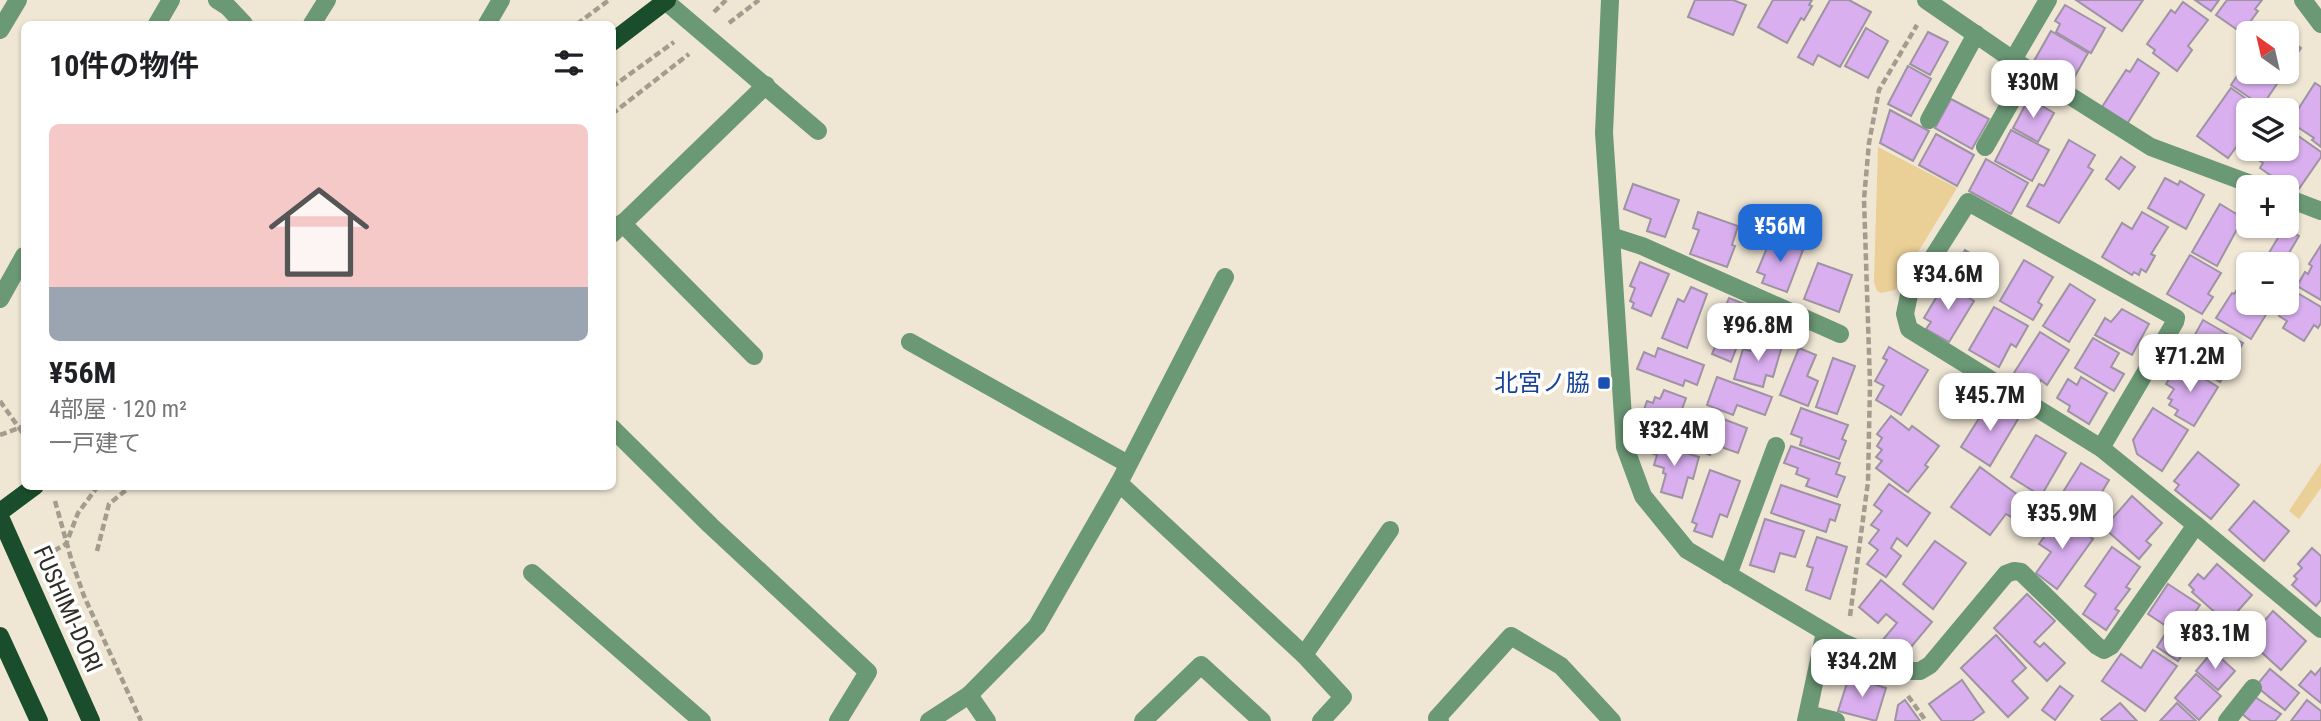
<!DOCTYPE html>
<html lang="ja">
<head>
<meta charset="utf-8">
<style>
  body { margin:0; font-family:"Roboto Condensed","Noto Sans JP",sans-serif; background:#f2f2f2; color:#202124; height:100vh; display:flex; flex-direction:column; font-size:26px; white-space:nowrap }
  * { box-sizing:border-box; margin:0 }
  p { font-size:23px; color:#757577 }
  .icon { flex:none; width:38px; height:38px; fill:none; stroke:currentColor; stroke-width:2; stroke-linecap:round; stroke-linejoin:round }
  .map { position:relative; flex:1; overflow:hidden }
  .sheet { position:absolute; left:21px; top:21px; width:595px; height:469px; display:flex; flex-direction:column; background:#fff; border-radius:10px; box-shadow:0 2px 5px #0004 }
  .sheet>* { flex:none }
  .needle { width:46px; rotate:326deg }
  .controls { position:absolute; left:2236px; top:21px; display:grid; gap:14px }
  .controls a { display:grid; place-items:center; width:63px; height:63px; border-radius:10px; background:#fff; box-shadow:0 2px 5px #0004; font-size:35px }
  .price { position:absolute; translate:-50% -60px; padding:0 16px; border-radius:14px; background:#fff; color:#222; font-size:23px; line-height:46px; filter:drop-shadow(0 2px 4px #0008) }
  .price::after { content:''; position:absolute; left:50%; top:42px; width:21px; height:16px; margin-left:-10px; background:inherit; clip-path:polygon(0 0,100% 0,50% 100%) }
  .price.active { background:#216bd7; color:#fff }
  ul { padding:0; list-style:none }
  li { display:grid; align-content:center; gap:14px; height:371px; padding:0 28px }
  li+li { border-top:2px solid #e0e0e0 }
  li span { display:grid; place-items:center; height:217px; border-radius:10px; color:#555 }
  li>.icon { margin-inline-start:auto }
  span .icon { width:126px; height:126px; fill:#fffc; stroke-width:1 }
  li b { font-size:30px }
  h2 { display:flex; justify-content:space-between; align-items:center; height:84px; padding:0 28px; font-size:30px }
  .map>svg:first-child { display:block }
  .green { fill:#eacf96 }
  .building { fill:#d9afef; stroke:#9d93a3; stroke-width:2 }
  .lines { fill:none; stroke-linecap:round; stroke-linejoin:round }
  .path { stroke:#a39c8f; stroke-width:4.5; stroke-dasharray:7 3.5; stroke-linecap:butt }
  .minor { stroke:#6b9875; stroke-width:18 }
  .major { stroke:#1a4d2b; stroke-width:18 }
  .transit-dot { fill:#1a4fb4; stroke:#fff; stroke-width:2.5 }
  .labels { text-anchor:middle; stroke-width:7; stroke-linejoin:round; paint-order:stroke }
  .transit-label { font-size:24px; fill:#164399; stroke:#fff; text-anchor:end }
  .street-label { font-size:24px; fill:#312e27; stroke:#fff }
</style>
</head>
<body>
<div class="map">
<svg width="2321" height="721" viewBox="0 0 2321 721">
  <rect width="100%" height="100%" fill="#efe6d4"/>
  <!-- green -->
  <g class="green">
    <polygon points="1878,147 1957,188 1895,290 1881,293 1877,291 1874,282"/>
    <polygon points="2321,463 2321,488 2299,519 2289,511"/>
  </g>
  <!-- building -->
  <g class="building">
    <polygon points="1695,0 1733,0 1746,5 1733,35 1688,17"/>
    <polygon points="1773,0 1812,0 1809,5 1812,6 1804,20 1801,18 1787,43 1758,27"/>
    <polygon points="1830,0 1849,0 1871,12 1840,67 1818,55 1813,65 1798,57"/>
    <polygon points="2076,0 2143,0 2122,31"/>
    <polygon points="2195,0 2219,0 2211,11"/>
    <polygon points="2227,0 2262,0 2255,9 2258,11 2242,33 2216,15"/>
    <polygon points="2183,2 2208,20 2188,46 2192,50 2177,71 2153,53 2155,50 2147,44 2171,10 2175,13"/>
    <polygon points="2065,5 2105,28 2091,53 2056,32 2060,24 2055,21"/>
    <polygon points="1866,28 1888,41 1868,78 1845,66"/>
    <polygon points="2051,31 2088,53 2071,83 2034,61"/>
    <polygon points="1928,32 1948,42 1930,75 1910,64"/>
    <polygon points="2287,38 2301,48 2287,69"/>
    <polygon points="2249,58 2249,72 2285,72 2262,106 2231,85"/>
    <polygon points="2138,59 2159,73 2127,124 2102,107 2126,70 2130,72"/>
    <polygon points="1908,66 1931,79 1911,116 1888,104"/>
    <polygon points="2315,83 2321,87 2321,147 2312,140 2314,138 2290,122"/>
    <polygon points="2231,88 2262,110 2249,110 2249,130 2228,158 2197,136"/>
    <polygon points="2029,98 2054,113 2038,142 2013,128"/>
    <polygon points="1951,99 1989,119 1972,149 1935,128"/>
    <polygon points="1890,110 1929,131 1913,161 1880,143"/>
    <polygon points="2287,128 2321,152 2321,157 2296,193 2260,168 2263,163 2253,156 2258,149 2287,149"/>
    <polygon points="2011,130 2049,150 2032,181 1995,161"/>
    <polygon points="1936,134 1974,155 1957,186 1919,165"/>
    <polygon points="2069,140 2095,155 2088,167 2093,170 2059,223 2027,206 2039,184 2044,186"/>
    <polygon points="2121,157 2135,167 2119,189 2106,179"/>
    <polygon points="1986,159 2028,183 2011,214 1969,191"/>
    <polygon points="2165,178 2178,185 2180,181 2204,195 2186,229 2148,208"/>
    <polygon points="1633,184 1679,200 1665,237 1647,231 1651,219 1624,209"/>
    <polygon points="2220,204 2243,218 2217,266 2192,252"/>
    <polygon points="1698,212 1738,226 1732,245 1735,246 1727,267 1690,254 1699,230 1693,228"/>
    <polygon points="2142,212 2168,227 2151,254 2155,256 2146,272 2141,269 2139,275 2134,272 2132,275 2102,257 2122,223 2132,229"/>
    <polygon points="2284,228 2299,236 2289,253 2297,258 2287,274 2287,264 2266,264 2264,261"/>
    <polygon points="1771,238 1803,250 1787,292 1762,283 1765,275 1757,272"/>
    <polygon points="2321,245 2321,300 2297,286 2305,272 2308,274 2312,266 2309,264"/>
    <polygon points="1965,250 1994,268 1979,293 1950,275"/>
    <polygon points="2190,255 2221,273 2208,294 2213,297 2202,314 2167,294"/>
    <polygon points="2024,260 2053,277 2038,302 2042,305 2033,320 2000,301"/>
    <polygon points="1640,262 1669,274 1651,316 1632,308 1634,303 1630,301 1635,288 1630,286"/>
    <polygon points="1818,263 1852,275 1839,312 1804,299"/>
    <polygon points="1945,283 1974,301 1949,342 1926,329 1931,322 1924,318"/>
    <polygon points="2070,284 2095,300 2069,342 2043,326"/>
    <polygon points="2240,285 2249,291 2249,303 2268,303 2272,305 2251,339 2216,318 2232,293 2234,294"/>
    <polygon points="1691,287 1707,294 1687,348 1662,338 1678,299 1684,302"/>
    <polygon points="2294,291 2321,307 2321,323 2318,328 2314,325 2304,341 2283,328 2287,321 2279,316"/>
    <polygon points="1729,298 1752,307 1731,362 1712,354 1724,325 1719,322"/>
    <polygon points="1994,307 2028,326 2016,347 2011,344 1999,367 1969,350"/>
    <polygon points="2122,309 2149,324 2132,355 2095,335 2105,318 2111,322"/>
    <polygon points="2203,320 2243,343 2220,382 2202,371 2205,365 2197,361 2205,347 2192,340"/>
    <polygon points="2040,332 2069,350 2047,385 2041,380 2034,390 2017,380 2019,376 2014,373"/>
    <polygon points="1754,338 1782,346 1773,377 1766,375 1763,387 1734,379 1743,349 1750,351"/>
    <polygon points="2093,338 2119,353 2111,367 2124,374 2114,391 2075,368"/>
    <polygon points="1889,347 1928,370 1901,415 1876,400 1884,386 1875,381 1887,360 1883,358"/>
    <polygon points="1658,348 1704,365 1697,385 1685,380 1683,386 1637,369 1644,352 1655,357"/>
    <polygon points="1799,348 1816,355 1807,376 1818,381 1808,406 1780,395"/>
    <polygon points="1833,358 1855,366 1837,414 1816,407"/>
    <polygon points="2179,363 2218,387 2194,426 2175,415 2178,410 2169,405 2172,400 2168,398 2174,389 2166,384"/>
    <polygon points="1717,377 1772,397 1765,415 1737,405 1733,415 1707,405"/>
    <polygon points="2081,377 2107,393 2089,424 2068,411 2070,406 2057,398 2068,379 2077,385"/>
    <polygon points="1664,390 1686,398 1671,439 1644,429 1647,420 1641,418 1647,401 1653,403 1655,397 1660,399"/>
    <polygon points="1990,401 2018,419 1990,466 1961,447"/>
    <polygon points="1801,408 1848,425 1842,439 1846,441 1839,459 1800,445 1802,438 1791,434"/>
    <polygon points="2153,408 2188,430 2162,471 2137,454 2133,440"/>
    <polygon points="1705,412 1747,428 1738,453 1713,444 1710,455 1691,448"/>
    <polygon points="1891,416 1909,430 1912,426 1939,446 1925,465 1928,467 1908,492 1876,468 1882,461 1876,457 1882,450 1877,446 1882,438 1877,434"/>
    <polygon points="2036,435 2066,453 2041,496 2011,477"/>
    <polygon points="1651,442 1699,457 1693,479 1688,477 1682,498 1661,492 1666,474 1663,473 1664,468 1654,465 1657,455 1648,452"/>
    <polygon points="1791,446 1840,463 1836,474 1845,477 1837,497 1806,486 1809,479 1796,474 1798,468 1784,463"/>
    <polygon points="2198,452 2239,485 2211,519 2175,490 2179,485 2174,481"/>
    <polygon points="2081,463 2109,480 2084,522 2055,505"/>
    <polygon points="1980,467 2026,501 2013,518 2006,514 1990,535 1951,507"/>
    <polygon points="1710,470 1740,481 1727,517 1720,514 1712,537 1694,531 1697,524 1692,522"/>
    <polygon points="1889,484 1930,513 1907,546 1897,538 1891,548 1901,556 1886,577 1867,564 1878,550 1869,543 1879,530 1871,525 1882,511 1874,505"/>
    <polygon points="1781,485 1840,505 1835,521 1830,519 1826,532 1771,513"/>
    <polygon points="2132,496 2162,523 2146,541 2151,545 2139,559 2104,528"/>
    <polygon points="2254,501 2289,531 2264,561 2229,530"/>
    <polygon points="2060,515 2093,539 2057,589 2036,573 2051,552 2039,544"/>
    <polygon points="1765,519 1804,531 1795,557 1780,553 1774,572 1750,565"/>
    <polygon points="1817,537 1847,547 1830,599 1806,590 1813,568 1807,566"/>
    <polygon points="1935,541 1966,563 1933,609 1903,584"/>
    <polygon points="2112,547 2140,567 2126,587 2130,589 2115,609 2119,611 2106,630 2083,614 2096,594 2085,586"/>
    <polygon points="2312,548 2321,556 2321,600 2316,606 2292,585 2297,579 2294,576 2302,568 2298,564"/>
    <polygon points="2217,564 2252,595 2227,623 2192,592 2194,590 2189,585 2198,574 2204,579"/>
    <polygon points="1881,580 1932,622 1901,659 1881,642 1897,623 1886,614 1878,623 1859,607"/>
    <polygon points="2168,584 2200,605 2192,617 2202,624 2178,661 2157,647 2169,628 2148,614"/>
    <polygon points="2027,594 2055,621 2034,642 2040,647 2044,643 2065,663 2047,681 1994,628"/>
    <polygon points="2273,611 2306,641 2281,670 2247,639 2257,625 2259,627"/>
    <polygon points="1996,635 2026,668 2012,681 2028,698 2008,717 1961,668"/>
    <polygon points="2153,650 2177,666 2145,711 2102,681 2121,654 2141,668"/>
    <polygon points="2213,651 2235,671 2218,690 2196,671"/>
    <polygon points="2321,668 2321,703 2299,685 2311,671 2315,675"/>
    <polygon points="2270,669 2299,693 2285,710 2256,686"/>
    <polygon points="2196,674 2221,696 2199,720 2175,698"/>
    <polygon points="1849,677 1886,688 1876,721 1838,711"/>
    <polygon points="1962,680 1984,712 1972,721 1942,721 1929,704"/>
    <polygon points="2060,686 2073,696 2055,720 2042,710"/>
    <polygon points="2255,697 2281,714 2275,721 2251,721 2242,714"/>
    <polygon points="1905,700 1920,721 1895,721 1898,705"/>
    <polygon points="2307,700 2321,711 2321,721 2291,721"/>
    <polygon points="2120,703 2137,721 2103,721 2101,719"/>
    <polygon points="2177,703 2196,721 2160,721"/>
  </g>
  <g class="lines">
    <!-- path -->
    <g class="path">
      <polyline points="714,12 726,0"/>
      <polyline points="729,23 759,0"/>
      <polyline points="577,24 609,0"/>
      <polyline points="612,87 674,42"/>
      <polyline points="612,114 689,54"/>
      <polyline points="0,401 24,435"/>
      <polyline points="0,435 24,426"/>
      <polyline points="55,501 72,562 84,596 141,721"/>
      <polyline points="97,551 109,504 131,486"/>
      <polyline points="45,556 66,544 78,513 98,486"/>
      <polyline points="1850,616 1868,482 1870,384 1864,199 1869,143 1879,90 1917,25"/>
      <polyline points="1908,696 1926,721"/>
    </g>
    <!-- minor -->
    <g class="minor">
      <polyline points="217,0 228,7 244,24"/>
      <polyline points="664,0 818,131"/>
      <polyline points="1610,0 1604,133 1611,236 1625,447 1643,496 1687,550 1842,642 1909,671 1920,671 1930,665 2006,574 2014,571 2021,572 2097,646 2104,650 2111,646 2196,525 2321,629"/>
      <polyline points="1926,0 2013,60 2151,147 2259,187"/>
      <polyline points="2303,0 2321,24"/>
      <polyline points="157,24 171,0"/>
      <polyline points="312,24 327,0"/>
      <polyline points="487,24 501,0"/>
      <polyline points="0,30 18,0"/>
      <polyline points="2013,60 2048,0"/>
      <polyline points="1929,120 1976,34"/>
      <polyline points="1985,147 2029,70"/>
      <polyline points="2287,198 2321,211"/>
      <polyline points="622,223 754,356"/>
      <polyline points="612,234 766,85"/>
      <polyline points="1611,236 1642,246 1840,334"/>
      <polyline points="0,299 24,256"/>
      <polyline points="910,342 1128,464"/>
      <polyline points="612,428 710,525 868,672 838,721"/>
      <polyline points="2101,448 2175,322 2176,318 1968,202 1909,295 1905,314 1909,329 2101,448 2196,525"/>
      <polyline points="1119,483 1304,655 1390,530"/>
      <polyline points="532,573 702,721"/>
      <polyline points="1728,575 1776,446"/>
      <polyline points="1304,655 1343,697 1321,721"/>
      <polyline points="969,695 987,721"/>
      <polyline points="1808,714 1836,721"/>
      <polyline points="929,721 969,695 1037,626 1119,483 1225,277"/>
      <polyline points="1143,721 1201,665 1262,721"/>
      <polyline points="1440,721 1437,718 1511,636 1561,666 1612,721"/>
      <polyline points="1806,721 1825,632"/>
      <polyline points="2227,721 2253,688"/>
    </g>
    <!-- major -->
    <g class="major">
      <polyline points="612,42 667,0"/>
      <polyline points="0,512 35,486"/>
      <polyline points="0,517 91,721"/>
      <polyline points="0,636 39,721"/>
    </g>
  </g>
  <!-- markers -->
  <rect class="transit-dot" x="1597" y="376" width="14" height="14" rx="3.5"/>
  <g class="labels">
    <!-- transit labels -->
    <g class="transit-label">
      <text x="1590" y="391">北宮ノ脇</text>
    </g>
    <!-- street labels -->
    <g class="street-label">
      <text transform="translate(68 609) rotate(66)" y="8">FUSHIMI-DORI</text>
    </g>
  </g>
</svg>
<div class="controls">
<a><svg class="needle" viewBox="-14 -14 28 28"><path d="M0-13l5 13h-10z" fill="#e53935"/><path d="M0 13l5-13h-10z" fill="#757577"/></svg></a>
<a><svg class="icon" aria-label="layers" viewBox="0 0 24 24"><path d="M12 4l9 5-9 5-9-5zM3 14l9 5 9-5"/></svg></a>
<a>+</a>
<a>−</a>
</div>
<b class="price" style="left:2033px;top:120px">¥30M</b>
<b class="price active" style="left:1780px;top:264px">¥56M</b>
<b class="price" style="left:1948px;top:312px">¥34.6M</b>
<b class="price" style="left:1758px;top:363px">¥96.8M</b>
<b class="price" style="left:2190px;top:394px">¥71.2M</b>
<b class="price" style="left:1990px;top:433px">¥45.7M</b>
<b class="price" style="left:1674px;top:468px">¥32.4M</b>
<b class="price" style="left:2062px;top:551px">¥35.9M</b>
<b class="price" style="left:2215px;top:671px">¥83.1M</b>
<b class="price" style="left:1862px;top:699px">¥34.2M</b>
<section class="sheet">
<h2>10件の物件<svg class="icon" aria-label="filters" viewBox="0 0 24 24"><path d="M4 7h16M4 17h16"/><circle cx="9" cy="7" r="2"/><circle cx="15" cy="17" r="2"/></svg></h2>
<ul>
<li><span style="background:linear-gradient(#f6c9c9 75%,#9aa5b1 0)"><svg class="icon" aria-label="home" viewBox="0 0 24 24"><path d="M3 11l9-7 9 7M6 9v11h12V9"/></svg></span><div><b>¥56M</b><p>4部屋 · 120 m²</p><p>一戸建て</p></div></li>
</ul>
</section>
</div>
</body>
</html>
